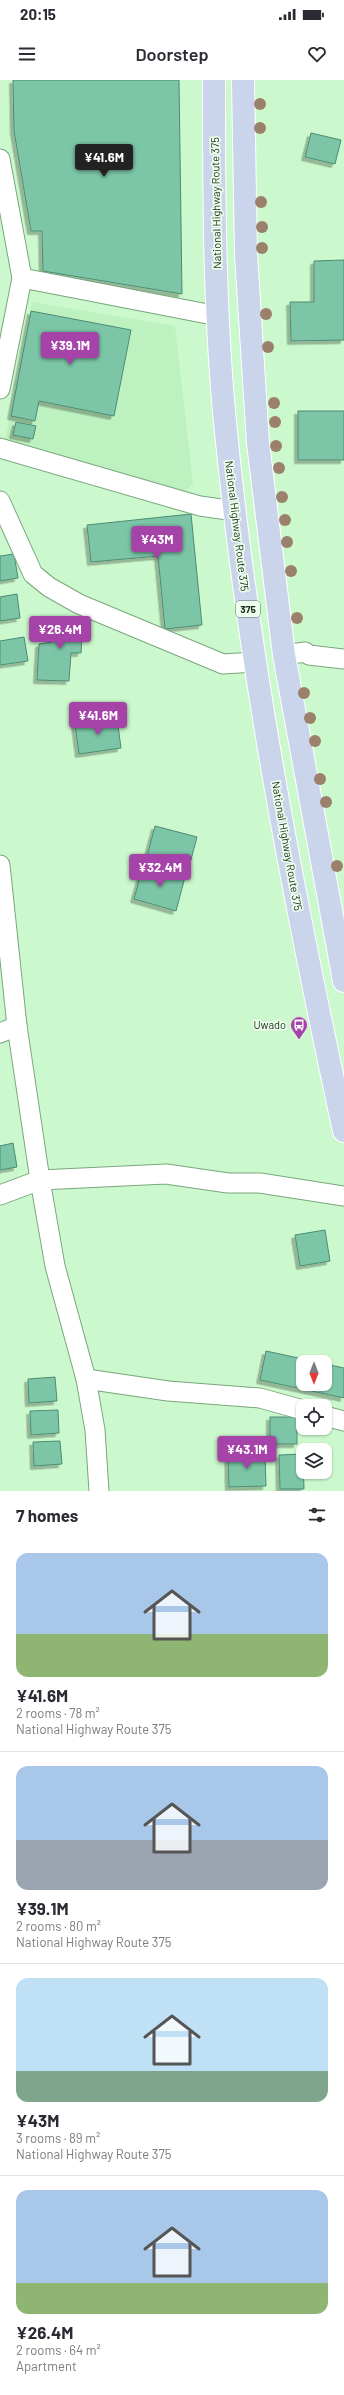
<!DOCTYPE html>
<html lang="en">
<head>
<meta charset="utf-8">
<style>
  body { margin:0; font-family:Barlow,sans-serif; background:#f2f2f3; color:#2b2b33; height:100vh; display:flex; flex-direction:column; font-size:15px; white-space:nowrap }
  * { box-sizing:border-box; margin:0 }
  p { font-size:13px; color:#7c7c81 }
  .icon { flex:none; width:22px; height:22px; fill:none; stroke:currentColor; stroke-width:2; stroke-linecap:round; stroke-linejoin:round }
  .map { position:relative; height:1411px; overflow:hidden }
  .sheet { display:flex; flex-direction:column; background:#fff; flex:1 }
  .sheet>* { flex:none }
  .needle { width:26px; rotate:180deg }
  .buttons { position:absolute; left:296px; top:1275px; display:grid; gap:8px }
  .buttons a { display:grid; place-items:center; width:36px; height:36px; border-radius:8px; background:#fff; box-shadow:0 1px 3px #0004; font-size:20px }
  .price { position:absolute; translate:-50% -34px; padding:0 9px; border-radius:4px; background:#a543a9; color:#fff; font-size:13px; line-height:26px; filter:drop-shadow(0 1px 2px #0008) }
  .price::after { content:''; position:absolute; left:50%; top:24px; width:12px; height:9px; margin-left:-6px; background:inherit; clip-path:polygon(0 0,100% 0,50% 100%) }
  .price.active { background:#222; color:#fff }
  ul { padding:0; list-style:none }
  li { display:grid; align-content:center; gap:8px; height:212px; padding:0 16px }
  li+li { border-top:1px solid #e1e1e2 }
  li span { display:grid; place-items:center; height:124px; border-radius:12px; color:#555 }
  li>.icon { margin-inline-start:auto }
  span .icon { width:72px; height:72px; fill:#fffc; stroke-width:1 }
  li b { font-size:17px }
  h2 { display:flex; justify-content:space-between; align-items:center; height:48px; padding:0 16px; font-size:17px }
  .status { display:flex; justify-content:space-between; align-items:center; height:28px; padding:0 20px; background:#fff; direction:ltr }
  .status svg { height:11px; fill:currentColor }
  header { display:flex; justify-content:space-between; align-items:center; height:52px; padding:0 16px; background:#fff; font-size:18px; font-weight:600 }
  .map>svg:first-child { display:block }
  .built { fill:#bdf2c0 }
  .building { fill:#7bc6a7; stroke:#4d8b72; filter:url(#shadow) }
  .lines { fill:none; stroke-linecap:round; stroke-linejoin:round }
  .street-casing { stroke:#7aa67d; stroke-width:21 }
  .highway-casing { stroke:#fff; stroke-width:24 }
  .street { stroke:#fff; stroke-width:19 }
  .highway { stroke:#cad4ea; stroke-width:22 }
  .tree { fill:#9b816c }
  .labels { text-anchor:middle; stroke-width:3.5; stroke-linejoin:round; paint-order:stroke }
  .shield { fill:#ecfeec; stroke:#5d6f5e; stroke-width:1 }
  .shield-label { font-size:10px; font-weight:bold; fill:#203221 }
  .street-label { font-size:11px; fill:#203221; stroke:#ecfeec }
  .poi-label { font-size:11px; fill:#203221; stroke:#ecfeec; text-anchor:end }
</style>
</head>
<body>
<div class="status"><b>20:15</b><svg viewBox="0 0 49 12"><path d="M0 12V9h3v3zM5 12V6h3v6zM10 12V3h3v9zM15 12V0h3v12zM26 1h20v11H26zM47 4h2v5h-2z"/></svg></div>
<header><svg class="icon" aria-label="menu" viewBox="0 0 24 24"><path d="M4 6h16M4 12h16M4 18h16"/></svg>Doorstep<svg class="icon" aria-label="heart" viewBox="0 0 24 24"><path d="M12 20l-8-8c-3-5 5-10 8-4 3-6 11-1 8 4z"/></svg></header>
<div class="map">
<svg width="344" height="1411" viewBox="0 0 344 1411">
  <defs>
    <filter id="shadow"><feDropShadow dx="-3.5" dy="3.5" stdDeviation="0" flood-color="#0004"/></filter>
  </defs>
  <rect width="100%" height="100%" fill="#cbf9cd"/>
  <!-- built -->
  <polygon class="built" points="32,222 175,246 193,403 185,412 5,360"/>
  <!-- building -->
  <g class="building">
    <polygon points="13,0 179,0 182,214 43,191 42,151 31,151 14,51"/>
    <polygon points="311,53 341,60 335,84 305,77"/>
    <polygon points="344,180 344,260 291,261 290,222 314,222 314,181"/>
    <polygon points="31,231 131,250 114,336 39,321 35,341 11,336"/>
    <rect x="298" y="331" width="46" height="49"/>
    <polygon points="16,342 36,346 33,359 13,355"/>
    <polygon points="191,434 202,545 165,549 158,476 91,482 87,445"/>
    <polygon points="14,474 18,498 0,501 0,476"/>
    <polygon points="17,514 20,538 0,541 0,517"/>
    <polygon points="54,537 83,539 81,573 71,573 69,601 37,600 39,564 52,562"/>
    <polygon points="24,557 28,581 0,585 0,561"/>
    <polygon points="117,638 121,668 79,674 75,644"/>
    <polygon points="155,746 197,757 188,791 146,780"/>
    <polygon points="143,786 185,797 176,831 134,819"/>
    <polygon points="13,1063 17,1087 0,1090 0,1066"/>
    <polygon points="325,1150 330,1181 300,1186 295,1155"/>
    <polygon points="266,1271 317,1282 303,1282 303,1304 325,1304 325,1284 344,1288 344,1318 260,1300"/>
    <polygon points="55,1297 57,1321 29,1323 28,1299"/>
    <polygon points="58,1330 59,1353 31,1355 30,1331"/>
    <rect x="270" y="1337" width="27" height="27"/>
    <polygon points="60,1361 62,1384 34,1386 33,1362"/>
    <polygon points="265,1373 266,1406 229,1407 228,1374"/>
    <polygon points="303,1374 304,1409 280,1409 279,1375"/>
  </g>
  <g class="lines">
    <!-- street casing -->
    <g class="street-casing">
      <g id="street">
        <polyline points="0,79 22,198 218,236"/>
        <polyline points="0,309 22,198"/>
        <polyline points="0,368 200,426 235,431"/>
        <polyline points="0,421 33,494 49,507 79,524 223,584 255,582"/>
        <polyline points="284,575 305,572 309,575 344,579"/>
        <polyline points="0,785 17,946 40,1100 55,1186 86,1299 95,1350 99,1411"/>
        <polyline points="0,953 17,946"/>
        <polyline points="0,1115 40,1100 166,1094 228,1103 260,1103 344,1116"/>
        <polyline points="86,1299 168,1311 260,1318 303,1330"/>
        <polyline points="325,1336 344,1341"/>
      </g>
    </g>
    <!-- highway casing -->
    <g class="highway-casing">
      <g id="highway">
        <path d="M214,0C214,117 214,235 226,352C249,587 294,820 344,1051"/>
        <polyline points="243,0 246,175 258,363 284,575 344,901"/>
      </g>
    </g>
    <!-- street -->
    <use href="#street" class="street"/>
    <!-- highway -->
    <use href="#highway" class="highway"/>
  </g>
  <!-- trees -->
  <g class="tree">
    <circle cx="260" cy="24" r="6"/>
    <circle cx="260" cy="48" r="6"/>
    <circle cx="261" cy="122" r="6"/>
    <circle cx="262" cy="147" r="6"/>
    <circle cx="262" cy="168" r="6"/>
    <circle cx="266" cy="234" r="6"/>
    <circle cx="268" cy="267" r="6"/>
    <circle cx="274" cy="323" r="6"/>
    <circle cx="275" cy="342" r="6"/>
    <circle cx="276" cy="366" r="6"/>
    <circle cx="279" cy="388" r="6"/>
    <circle cx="282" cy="417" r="6"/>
    <circle cx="285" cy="440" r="6"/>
    <circle cx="287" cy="462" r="6"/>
    <circle cx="291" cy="491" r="6"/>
    <circle cx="297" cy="538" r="6"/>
    <circle cx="304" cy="613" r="6"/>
    <circle cx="310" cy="638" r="6"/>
    <circle cx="315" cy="661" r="6"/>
    <circle cx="320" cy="699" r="6"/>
    <circle cx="326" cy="722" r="6"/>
    <circle cx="337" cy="786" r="6"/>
  </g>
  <!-- icons -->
  <defs>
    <g id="bus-pin" transform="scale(0.9)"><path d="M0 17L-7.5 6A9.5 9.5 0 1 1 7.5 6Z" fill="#a543a9" stroke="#ecfeec"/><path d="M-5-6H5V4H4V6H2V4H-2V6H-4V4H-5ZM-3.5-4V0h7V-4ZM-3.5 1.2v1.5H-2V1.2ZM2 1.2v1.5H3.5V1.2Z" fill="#fff"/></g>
  </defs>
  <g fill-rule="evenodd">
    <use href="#bus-pin" x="299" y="945"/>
  </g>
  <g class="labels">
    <!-- shield labels -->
    <rect class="shield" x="236" y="521" width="24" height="16" rx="3"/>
    <g class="shield-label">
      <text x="248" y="533">375</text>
    </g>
    <!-- street labels -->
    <g class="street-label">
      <text transform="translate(216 123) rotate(-91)" y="4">National Highway Route 375</text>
      <text transform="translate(237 446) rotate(83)" y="4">National Highway Route 375</text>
      <text transform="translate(287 766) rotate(80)" y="4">National Highway Route 375</text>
    </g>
    <!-- poi labels -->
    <g class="poi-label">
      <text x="286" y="949">Uwado</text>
    </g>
  </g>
</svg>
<div class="buttons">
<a><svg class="needle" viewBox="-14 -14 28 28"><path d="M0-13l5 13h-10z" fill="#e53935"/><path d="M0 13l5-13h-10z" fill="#7c7c81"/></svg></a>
<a><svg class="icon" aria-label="locate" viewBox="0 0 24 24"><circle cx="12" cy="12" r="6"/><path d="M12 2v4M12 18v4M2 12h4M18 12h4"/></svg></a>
<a><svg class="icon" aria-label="layers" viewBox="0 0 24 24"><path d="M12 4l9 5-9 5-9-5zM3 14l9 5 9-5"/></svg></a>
</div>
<b class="price active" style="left:104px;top:98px">¥41.6M</b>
<b class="price" style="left:70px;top:286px">¥39.1M</b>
<b class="price" style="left:157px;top:480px">¥43M</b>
<b class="price" style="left:60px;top:570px">¥26.4M</b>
<b class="price" style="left:98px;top:656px">¥41.6M</b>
<b class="price" style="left:160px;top:808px">¥32.4M</b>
<b class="price" style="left:247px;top:1390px">¥43.1M</b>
</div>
<section class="sheet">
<h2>7 homes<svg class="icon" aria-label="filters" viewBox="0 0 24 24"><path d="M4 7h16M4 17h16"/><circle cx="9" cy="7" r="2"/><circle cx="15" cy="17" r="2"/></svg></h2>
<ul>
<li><span style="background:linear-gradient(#a9c7e8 65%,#8fb573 0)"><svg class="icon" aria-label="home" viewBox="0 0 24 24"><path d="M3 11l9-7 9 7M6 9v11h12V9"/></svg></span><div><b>¥41.6M</b><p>2 rooms · 78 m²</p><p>National Highway Route 375</p></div></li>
<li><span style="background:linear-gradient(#a9c7e8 60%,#9aa5b1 0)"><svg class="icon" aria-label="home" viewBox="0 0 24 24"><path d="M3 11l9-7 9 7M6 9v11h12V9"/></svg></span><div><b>¥39.1M</b><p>2 rooms · 80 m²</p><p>National Highway Route 375</p></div></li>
<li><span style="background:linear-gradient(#bfe0f5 75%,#7fa58c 0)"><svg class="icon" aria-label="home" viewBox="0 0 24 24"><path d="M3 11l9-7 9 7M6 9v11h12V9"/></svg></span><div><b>¥43M</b><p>3 rooms · 89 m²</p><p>National Highway Route 375</p></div></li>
<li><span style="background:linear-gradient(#a9c7e8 75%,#8fb573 0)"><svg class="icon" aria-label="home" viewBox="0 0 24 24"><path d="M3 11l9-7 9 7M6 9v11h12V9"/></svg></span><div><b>¥26.4M</b><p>2 rooms · 64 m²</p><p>Apartment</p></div></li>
</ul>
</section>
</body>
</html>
